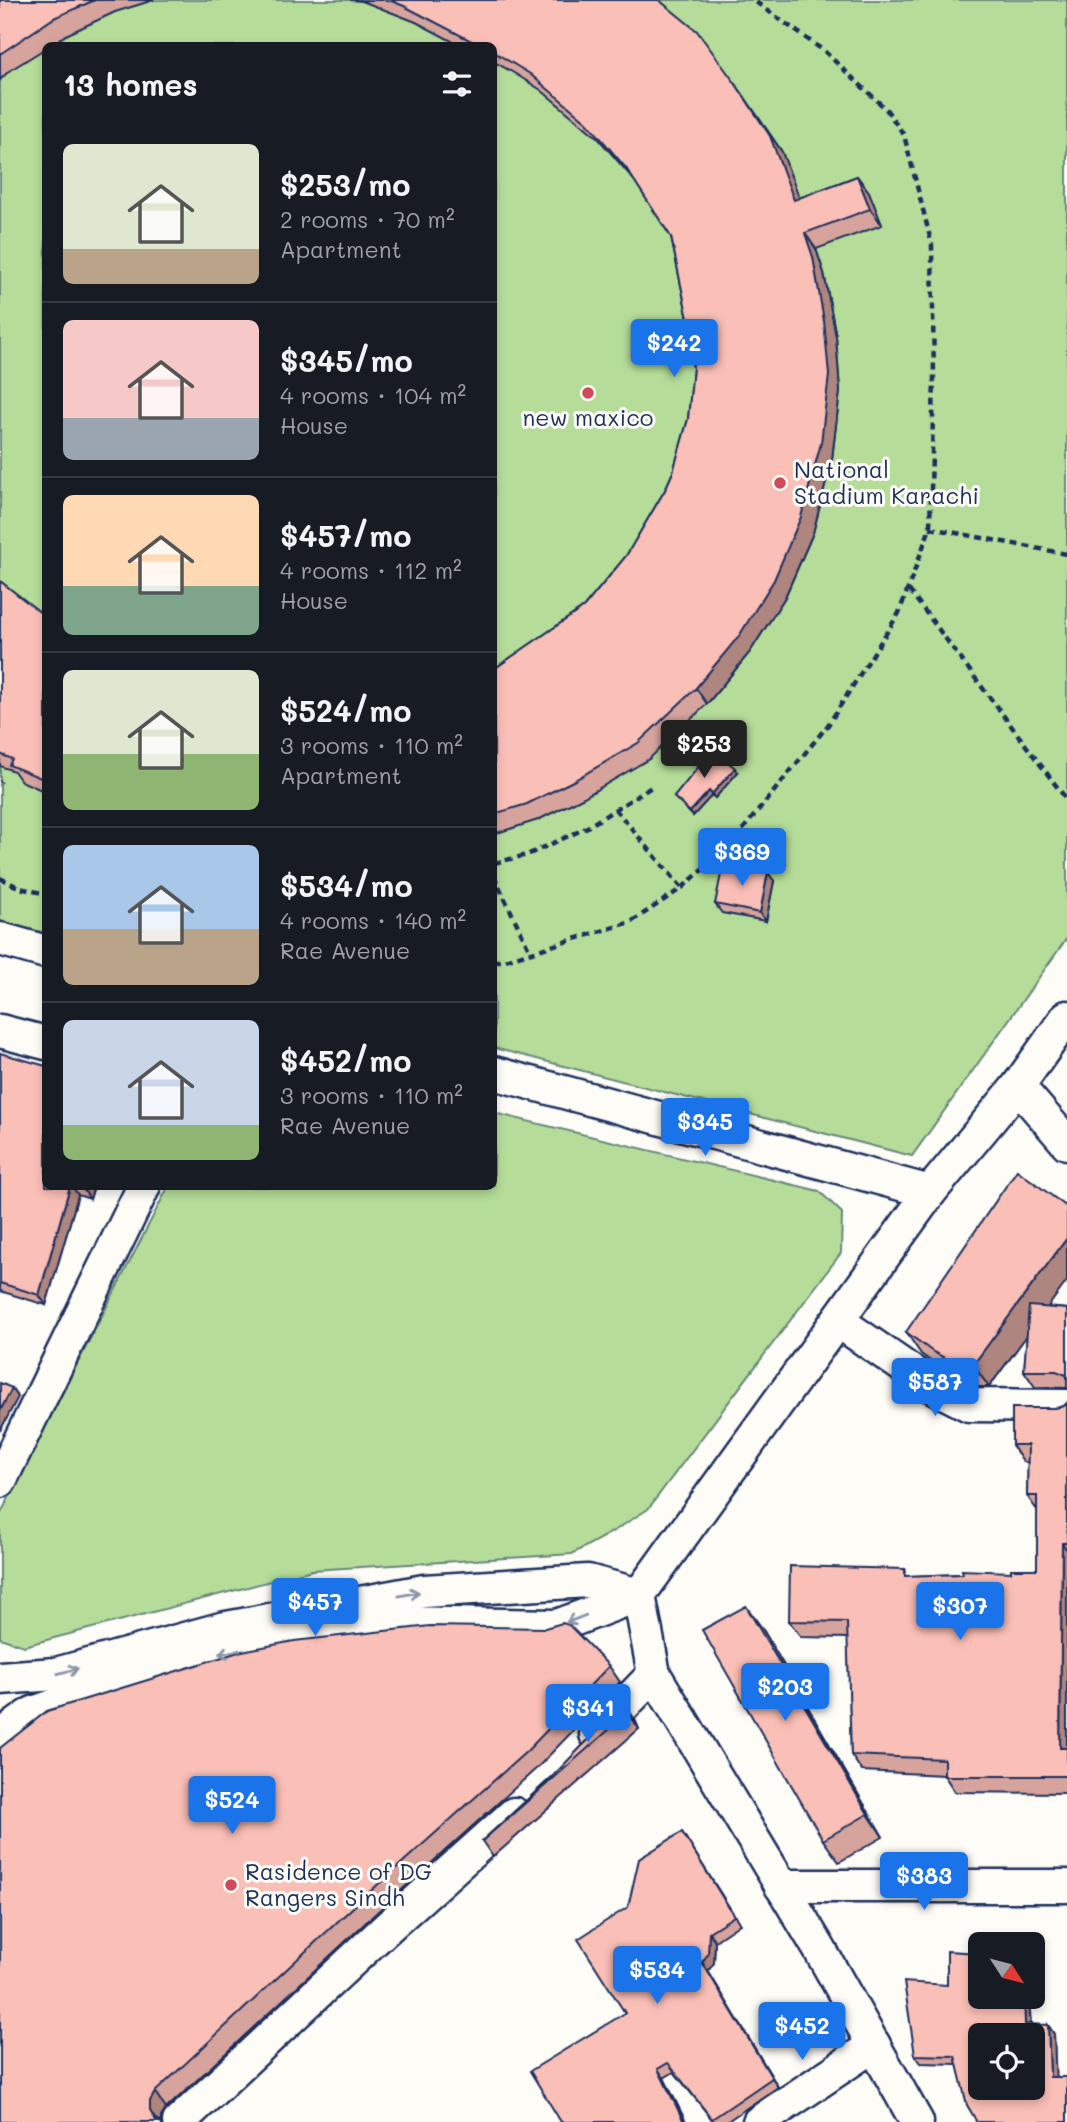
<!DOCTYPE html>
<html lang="en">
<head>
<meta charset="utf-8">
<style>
  body { margin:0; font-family:Mali,sans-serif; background:#20242c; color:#f1f3f6; height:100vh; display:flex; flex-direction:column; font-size:26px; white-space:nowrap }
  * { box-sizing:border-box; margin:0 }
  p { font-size:23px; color:#9ea1a6 }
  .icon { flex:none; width:38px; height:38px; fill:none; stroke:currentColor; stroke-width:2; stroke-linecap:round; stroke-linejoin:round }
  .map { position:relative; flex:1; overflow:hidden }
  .sheet { position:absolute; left:42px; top:42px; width:455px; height:1148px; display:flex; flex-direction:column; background:#171b24; border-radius:10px; box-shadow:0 4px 10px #0003 }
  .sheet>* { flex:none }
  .needle { width:46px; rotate:126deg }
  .buttons { position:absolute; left:968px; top:1932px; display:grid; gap:14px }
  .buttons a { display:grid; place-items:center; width:77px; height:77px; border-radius:10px; background:#171b24; box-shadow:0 4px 10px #0003; font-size:35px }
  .price { position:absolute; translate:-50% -60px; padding:0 16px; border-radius:7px; background:#1a73e8; color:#fff; font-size:23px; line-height:46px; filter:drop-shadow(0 2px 4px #0008) }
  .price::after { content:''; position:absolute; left:50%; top:42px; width:21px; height:16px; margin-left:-10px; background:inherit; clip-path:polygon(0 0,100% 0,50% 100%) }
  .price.current { background:#222; color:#fff }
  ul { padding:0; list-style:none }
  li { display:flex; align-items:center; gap:21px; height:175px; padding:0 21px }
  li+li { border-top:2px solid #363941 }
  li span { display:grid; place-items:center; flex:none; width:196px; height:140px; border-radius:10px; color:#555 }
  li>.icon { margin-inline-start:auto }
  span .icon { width:84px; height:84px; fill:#fffc; stroke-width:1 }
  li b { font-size:30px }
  h2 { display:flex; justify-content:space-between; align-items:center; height:84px; padding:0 21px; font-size:30px }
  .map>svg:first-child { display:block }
  .green { fill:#b5dd99; stroke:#68867c; stroke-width:2 }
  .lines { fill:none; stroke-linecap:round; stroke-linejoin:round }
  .minor-casing { stroke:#1b2f5e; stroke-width:37 }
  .path { stroke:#1b2f5e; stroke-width:4.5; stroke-dasharray:7 5; stroke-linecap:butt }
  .minor { stroke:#fdfcf7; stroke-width:32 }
  .wall { fill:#d7a49d; stroke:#1b2f5e; stroke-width:2 }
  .shaded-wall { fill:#af867f; stroke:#1b2f5e; stroke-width:2 }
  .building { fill:#fabfb6; stroke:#1b2f5e; stroke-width:2; fill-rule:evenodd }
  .oneway { stroke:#8c96aa }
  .poi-dot { fill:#d1495b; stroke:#fdfcf7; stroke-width:2.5 }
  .labels { text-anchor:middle; stroke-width:6; stroke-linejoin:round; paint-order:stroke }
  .poi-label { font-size:23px; fill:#1b2f5e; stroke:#fdfcf7; text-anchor:start }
</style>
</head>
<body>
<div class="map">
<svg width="1067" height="2122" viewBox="0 0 1067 2122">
  <rect width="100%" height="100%" fill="#fdfcf7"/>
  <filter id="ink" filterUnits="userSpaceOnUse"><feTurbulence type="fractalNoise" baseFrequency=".0143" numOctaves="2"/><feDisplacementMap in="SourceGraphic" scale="14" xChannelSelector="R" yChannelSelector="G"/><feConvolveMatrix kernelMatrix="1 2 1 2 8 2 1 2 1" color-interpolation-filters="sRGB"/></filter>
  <g filter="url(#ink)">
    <!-- green -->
    <g class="green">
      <polygon points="0,0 1067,0 1067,938 912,1156 494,1048 494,46 46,46 45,933 0,921"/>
      <polygon points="494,1113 819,1191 842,1213 841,1253 648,1509 614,1531 572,1554 312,1570 24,1646 0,1638 0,1515 168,1187 494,1186"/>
    </g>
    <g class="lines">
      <!-- minor casing -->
      <g class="minor-casing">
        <g id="minor">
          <polyline points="0,939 46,952"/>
          <polyline points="0,1031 46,1043"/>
          <polyline points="494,1073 930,1192"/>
          <polyline points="1018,1086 1067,1143"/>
          <polyline points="838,1321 932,1386 969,1405 1067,1406"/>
          <polyline points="0,1481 144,1186"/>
          <polyline points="639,1595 654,1674 820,1950 917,2122"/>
          <polyline points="0,1678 56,1674 221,1629 424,1591 588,1581 639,1595"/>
          <polyline points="596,1734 654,1674"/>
          <polyline points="0,1737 33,1713 181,1661 395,1623 557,1626 639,1595 930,1192 1018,1086 1067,1017"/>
          <polyline points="781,1886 1067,1886"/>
          <polyline points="179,2122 388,1927 514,1814"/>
          <polyline points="759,2122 874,2045"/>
        </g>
      </g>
      <!-- path -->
      <g class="path">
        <polyline points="930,528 1067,554"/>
        <polyline points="909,590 1067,800"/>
        <polyline points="0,782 1,781"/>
        <polyline points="615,809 682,888"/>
        <polyline points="494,863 527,855 584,829 653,786"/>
        <polyline points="494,876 531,953"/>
        <polyline points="0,878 20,888 46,894"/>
        <polyline points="494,961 502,961 631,922 682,888 731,844 828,725 899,613 930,528 934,378 932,245 904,135 886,109 824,51 753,0"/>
      </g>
      <!-- minor -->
      <use href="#minor" class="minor"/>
    </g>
    <!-- wall -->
    <g class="wall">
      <polygon points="0,0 154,0 115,12 66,35 49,46 46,46 46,48 9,71 0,80"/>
      <polygon points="350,0 659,0 735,83 782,152 799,198 857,176 869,192 882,225 816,249 824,273 836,337 840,391 832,459 813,533 785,597 750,652 707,704 649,759 584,797 538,820 494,834 494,669 584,607 626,556 665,490 673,472 688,419 693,368 688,319 671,237 634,180 598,138 541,90 509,70 494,62 494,46 461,46 416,22 362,1"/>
      <polygon points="0,581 46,617 46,792 21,781 14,771 0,766"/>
      <polygon points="738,772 715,798 712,795 693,816 674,797"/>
      <polygon points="774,881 766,921 722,913 715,904"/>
      <polygon points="0,1053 46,1186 94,1186 90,1199 78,1195 46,1305 0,1291"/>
      <polygon points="1047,1307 1067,1309 1067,1388 1035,1387 1024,1371 1027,1335 989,1387 974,1387 948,1374 921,1354 906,1332"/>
      <polygon points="1067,1403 1067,1793 955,1792 944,1775 862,1771 851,1755 848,1638 801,1637 789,1621 910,1576 1011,1572 1037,1569 1037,1510 1027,1496 1028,1462 1023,1462 1012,1445 1055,1408 1064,1406"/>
      <polygon points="762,1628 883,1837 839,1862 823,1840"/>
      <polygon points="609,1666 620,1682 538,1767 376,1913 166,2109 161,2117 161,2122 0,2122"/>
      <polygon points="624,1703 635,1720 639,1729 493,1857 482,1841 552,1777"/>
      <polygon points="682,1832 740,1924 715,1941 714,1963 708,1971 778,2087 726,2122 714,2122 674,2072 664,2078 686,2122 561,2122 625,2013 628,1907"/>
      <polygon points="947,1985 980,1997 1029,1997 1031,2025 1048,2025 1054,2034 1055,2077 1067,2122 957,2064 921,2063 915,2055"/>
    </g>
    <!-- shaded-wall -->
    <g class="shaded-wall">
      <polygon points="735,83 782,152 806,216 794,200"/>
      <polygon points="857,176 869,192 882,225 870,209"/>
      <polygon points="805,233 816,249 824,273 836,337 840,391 832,459 813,533 785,597 750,652 707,704 696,688"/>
      <polygon points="735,768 738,772 715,798 712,794"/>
      <polygon points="709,791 712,795 693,816 690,812"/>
      <polygon points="768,872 774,881 766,921 760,913"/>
      <polygon points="70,1186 72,1186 78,1195 46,1305 39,1295"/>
      <polygon points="84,1186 94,1186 90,1199 83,1189"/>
      <polygon points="1067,1238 1067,1281 989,1387 973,1365"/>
      <polygon points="12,1388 18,1397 0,1431 0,1411"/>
      <polygon points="1062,1543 1067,1550 1067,1757 1060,1748"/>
      <polygon points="746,1606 762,1628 883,1837 868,1814"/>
      <polygon points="624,1703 635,1720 639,1729 628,1713"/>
      <polygon points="709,1932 715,1941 714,1963 708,1971 778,2087 702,1962"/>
      <polygon points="1024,1997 1029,1997 1031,2033 1025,2024"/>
      <polygon points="1048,2025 1054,2034 1056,2085 1050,2077"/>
      <polygon points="658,2069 664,2078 686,2122 684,2122"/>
      <polygon points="155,2092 166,2109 161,2117 161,2122 157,2122 150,2111 150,2101"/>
    </g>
    <!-- building -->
    <g class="building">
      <polygon points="0,0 95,0 54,18 0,54"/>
      <polygon points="389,0 659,0 697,31 735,83 770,136 794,200 857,176 870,209 805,233 813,257 824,321 829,375 821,443 801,517 774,580 739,636 696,688 638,743 573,781 527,804 494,814 494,669 584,607 626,556 665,490 673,472 688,419 693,368 688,319 671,237 626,168 587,122 530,74 494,52 494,46 481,46 404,6"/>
      <polygon points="0,581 46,617 46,780 9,765 12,759 0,754"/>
      <polygon points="713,749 735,768 712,794 709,791 690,812 674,797"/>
      <polygon points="723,864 768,872 760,913 715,904"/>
      <polygon points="0,1053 46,1066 46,1186 70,1186 39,1295 0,1283"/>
      <polygon points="1017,1170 1067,1207 1067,1238 973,1365 958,1365 933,1352 906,1332"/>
      <polygon points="1029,1306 1067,1309 1067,1376 1064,1374 1056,1371 1024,1371"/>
      <polygon points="0,1383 12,1388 0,1411"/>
      <polygon points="1067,1403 1067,1543 1062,1543 1060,1748 1067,1748 1067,1776 944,1776 944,1759 851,1755 847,1622 789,1621 790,1566 905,1569 905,1576 963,1574 962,1570 1011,1572 1011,1569 1037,1569 1037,1496 1027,1496 1028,1445 1012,1445 1012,1408 1055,1408 1064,1406"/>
      <polygon points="746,1606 868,1814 823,1840 702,1630"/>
      <polygon points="562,1623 569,1625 609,1666 527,1751 364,1897 155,2092 150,2101 150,2111 155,2119 162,2122 0,2122 0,1748 47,1711 242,1651 294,1641 430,1626 545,1628"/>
      <polygon points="624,1703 628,1713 482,1841 552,1777"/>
      <polygon points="682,1832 734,1916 709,1932 708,1954 702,1962 772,2078 712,2119 668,2063 658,2069 684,2122 561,2122 530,2071 625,2013 578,1939 628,1907 639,1859"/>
      <path d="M947,1951L980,1953V1997H1024L1025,2024L1048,2025L1050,2077H1067V2122H977L967,2105L955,2056L915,2055L904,1982L947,1985ZM980,2035H1032V2088H980Z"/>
    </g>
    <!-- one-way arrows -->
    <defs><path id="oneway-shaft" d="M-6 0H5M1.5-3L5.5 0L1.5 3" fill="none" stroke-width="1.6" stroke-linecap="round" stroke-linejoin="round" transform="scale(1.75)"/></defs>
    <g class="oneway">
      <use href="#oneway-shaft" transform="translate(409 1594) rotate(-11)"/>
      <use href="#oneway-shaft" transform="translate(576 1619) rotate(159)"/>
      <use href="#oneway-shaft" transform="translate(229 1652) rotate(170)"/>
      <use href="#oneway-shaft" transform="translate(68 1671) rotate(-15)"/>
    </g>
  </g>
  <!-- markers -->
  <g class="poi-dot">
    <circle cx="588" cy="393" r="7"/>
    <circle cx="780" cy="483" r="7"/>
    <circle cx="231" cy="1885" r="7"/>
  </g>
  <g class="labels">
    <!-- poi labels -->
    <g class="poi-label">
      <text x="588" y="426" text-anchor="middle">new maxico</text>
      <text x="794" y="478">National<tspan x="794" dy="26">Stadium Karachi</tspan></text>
      <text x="245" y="1880">Rasidence of DG<tspan x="245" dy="26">Rangers Sindh</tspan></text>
    </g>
  </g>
</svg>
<div class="buttons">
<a><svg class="needle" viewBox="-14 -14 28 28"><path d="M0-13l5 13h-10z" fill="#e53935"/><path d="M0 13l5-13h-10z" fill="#9ea1a6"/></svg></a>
<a><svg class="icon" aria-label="locate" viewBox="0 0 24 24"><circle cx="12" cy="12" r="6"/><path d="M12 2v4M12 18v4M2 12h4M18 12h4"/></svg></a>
</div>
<b class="price" style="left:674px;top:379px">$242</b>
<b class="price current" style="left:704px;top:780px">$253</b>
<b class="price" style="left:742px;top:888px">$369</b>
<b class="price" style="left:705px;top:1158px">$345</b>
<b class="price" style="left:935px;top:1418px">$587</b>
<b class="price" style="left:315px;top:1638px">$457</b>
<b class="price" style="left:960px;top:1642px">$307</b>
<b class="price" style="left:785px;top:1723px">$203</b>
<b class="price" style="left:588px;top:1744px">$341</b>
<b class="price" style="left:232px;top:1836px">$524</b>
<b class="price" style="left:924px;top:1912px">$383</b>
<b class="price" style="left:657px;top:2006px">$534</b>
<b class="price" style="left:802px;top:2062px">$452</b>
<section class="sheet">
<h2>13 homes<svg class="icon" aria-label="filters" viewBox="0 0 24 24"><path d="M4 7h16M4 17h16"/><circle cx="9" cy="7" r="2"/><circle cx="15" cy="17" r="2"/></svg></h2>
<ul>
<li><span style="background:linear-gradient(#dfe7d0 75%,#b9a48a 0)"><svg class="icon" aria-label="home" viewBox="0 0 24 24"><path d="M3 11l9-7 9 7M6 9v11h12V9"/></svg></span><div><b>$253/mo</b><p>2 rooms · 70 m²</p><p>Apartment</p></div></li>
<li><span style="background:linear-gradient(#f6c9c9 70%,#9aa5b1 0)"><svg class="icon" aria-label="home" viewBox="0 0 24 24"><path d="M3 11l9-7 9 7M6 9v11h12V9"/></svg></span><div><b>$345/mo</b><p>4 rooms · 104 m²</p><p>House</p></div></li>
<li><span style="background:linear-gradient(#ffd9b3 65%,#7fa58c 0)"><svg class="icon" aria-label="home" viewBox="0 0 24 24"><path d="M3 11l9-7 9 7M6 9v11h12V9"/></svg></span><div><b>$457/mo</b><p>4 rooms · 112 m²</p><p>House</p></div></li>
<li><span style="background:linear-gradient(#dfe7d0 60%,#8fb573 0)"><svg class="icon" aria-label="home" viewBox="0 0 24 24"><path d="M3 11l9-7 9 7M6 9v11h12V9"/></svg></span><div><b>$524/mo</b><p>3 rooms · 110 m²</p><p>Apartment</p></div></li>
<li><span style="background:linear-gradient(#a9c7e8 60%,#b9a48a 0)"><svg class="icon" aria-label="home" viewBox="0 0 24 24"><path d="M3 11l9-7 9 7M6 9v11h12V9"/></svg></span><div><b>$534/mo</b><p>4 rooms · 140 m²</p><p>Rae Avenue</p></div></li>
<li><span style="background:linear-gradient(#c9d6e8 75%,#8fb573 0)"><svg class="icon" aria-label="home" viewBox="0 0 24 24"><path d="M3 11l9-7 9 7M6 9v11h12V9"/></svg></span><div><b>$452/mo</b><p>3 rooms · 110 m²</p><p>Rae Avenue</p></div></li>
</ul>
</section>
</div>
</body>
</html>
